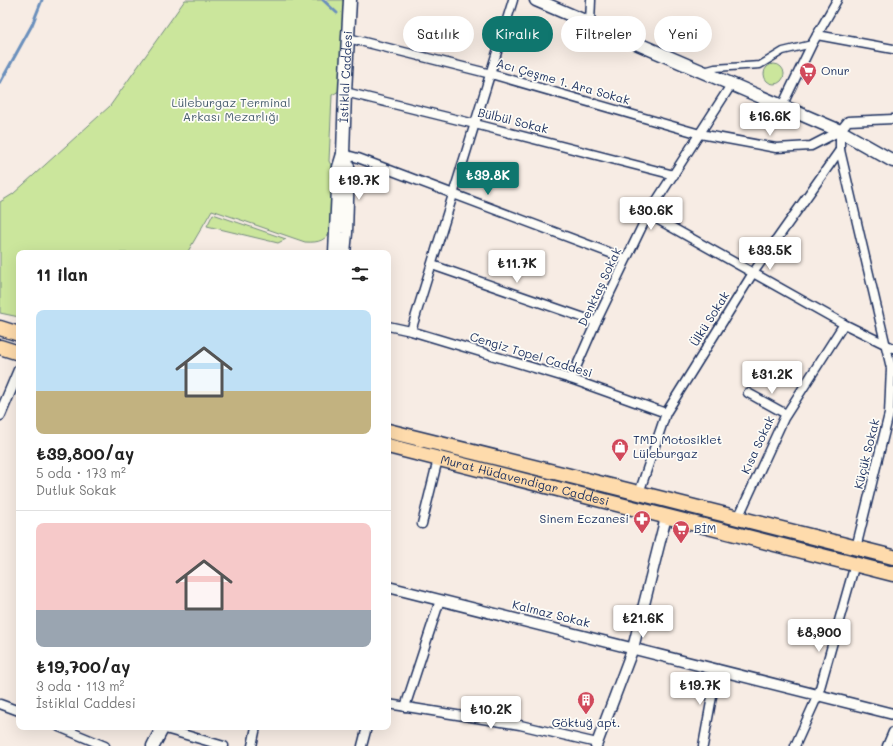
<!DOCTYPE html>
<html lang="tr">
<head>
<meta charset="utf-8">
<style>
  body { margin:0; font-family:Mali,sans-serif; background:#f2f2f2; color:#222; height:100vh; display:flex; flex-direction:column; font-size:15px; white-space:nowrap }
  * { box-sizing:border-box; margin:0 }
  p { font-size:13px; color:#767676 }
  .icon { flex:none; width:22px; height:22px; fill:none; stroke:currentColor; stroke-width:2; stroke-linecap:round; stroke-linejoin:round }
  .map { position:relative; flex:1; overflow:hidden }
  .details { position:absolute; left:16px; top:250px; width:375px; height:480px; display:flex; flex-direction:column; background:#fff; border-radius:8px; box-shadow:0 4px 16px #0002 }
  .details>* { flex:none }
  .banner { position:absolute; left:403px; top:16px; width:380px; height:36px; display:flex; gap:8px }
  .price { position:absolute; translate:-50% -34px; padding:0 9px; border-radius:4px; background:#fff; color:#222; font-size:13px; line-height:26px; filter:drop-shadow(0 1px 2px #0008) }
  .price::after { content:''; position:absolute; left:50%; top:24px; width:12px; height:9px; margin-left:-6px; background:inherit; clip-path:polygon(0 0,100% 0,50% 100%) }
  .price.active { background:#0f766e; color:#fff }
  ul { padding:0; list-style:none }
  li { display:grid; align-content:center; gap:8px; height:212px; padding:0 20px }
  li+li { border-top:1px solid #e0e0e0 }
  li span { display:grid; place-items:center; height:124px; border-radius:8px; color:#555 }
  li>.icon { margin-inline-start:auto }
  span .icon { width:72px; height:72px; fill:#fffc; stroke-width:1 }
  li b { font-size:17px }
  h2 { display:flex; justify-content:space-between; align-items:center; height:48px; padding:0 20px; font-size:17px }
  .tag { padding:0 14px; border-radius:18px; background:#fff; box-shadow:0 4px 16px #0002; font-size:14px; line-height:36px }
  .tag.active { background:#0f766e; color:#fff }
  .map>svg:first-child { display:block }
  .green { fill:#cbe69c; stroke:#738a7d }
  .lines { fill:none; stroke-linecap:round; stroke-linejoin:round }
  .stream { stroke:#6a8fbc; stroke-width:3 }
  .pedestrian-casing { stroke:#1b2f5e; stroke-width:9 }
  .minor-casing { stroke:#1b2f5e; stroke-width:11 }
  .tertiary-casing { stroke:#1b2f5e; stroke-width:13 }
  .secondary-casing { stroke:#1b2f5e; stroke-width:15 }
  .trunk-casing { stroke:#1b2f5e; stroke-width:17 }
  .pedestrian { stroke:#fdfcf7; stroke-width:6 }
  .minor { stroke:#fdfcf7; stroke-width:8 }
  .tertiary { stroke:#fdfcf7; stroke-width:10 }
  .secondary { stroke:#fdfcf7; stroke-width:12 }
  .trunk { stroke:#fedbac; stroke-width:14 }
  .labels { text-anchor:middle; stroke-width:3.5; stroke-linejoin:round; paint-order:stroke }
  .poi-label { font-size:12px; fill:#1b2f5e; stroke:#fdfcf7; text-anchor:start }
  .street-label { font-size:12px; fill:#1b2f5e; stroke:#fdfcf7 }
  .park-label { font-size:12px; fill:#475d6e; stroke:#fdfcf7 }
</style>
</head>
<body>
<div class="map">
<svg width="893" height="746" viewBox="0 0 893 746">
  <rect width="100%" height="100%" fill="#f7ece4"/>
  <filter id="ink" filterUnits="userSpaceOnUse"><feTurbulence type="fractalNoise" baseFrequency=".025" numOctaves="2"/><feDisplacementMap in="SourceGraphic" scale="8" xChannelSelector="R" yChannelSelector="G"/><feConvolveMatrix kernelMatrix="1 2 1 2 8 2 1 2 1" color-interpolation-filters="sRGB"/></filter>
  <g filter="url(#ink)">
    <!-- green -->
    <g class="green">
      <path d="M185,0H344L341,90L332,95L329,161L337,178L334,229C324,240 321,243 305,242L212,210L187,253H19V317L0,313V202L13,194L110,106Z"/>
      <circle cx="774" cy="74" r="10"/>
      <polygon points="213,214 286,239 278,243 207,226"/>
    </g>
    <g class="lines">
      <!-- stream -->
      <g class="stream">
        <polyline points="323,0 337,13"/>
        <polyline points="0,83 32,25 42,0"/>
      </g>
      <!-- pedestrian casing -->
      <g class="pedestrian-casing">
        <polyline id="pedestrian" points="704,71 715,68 760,65 783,51 812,44"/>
      </g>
      <!-- minor casing -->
      <g class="minor-casing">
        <g id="minor">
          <polyline points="590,23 591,0"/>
          <polyline points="817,35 893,49"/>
          <polyline points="348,38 491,74 700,134 776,148 811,146 840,131 848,121 893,119"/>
          <polyline points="345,92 475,124 674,175"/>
          <polyline points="782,106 812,44 837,0"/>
          <polyline points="840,131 840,150 891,368 889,414 856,548"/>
          <polyline points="343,154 358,158 626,259"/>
          <polyline points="648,214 844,324 893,348"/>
          <polyline points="432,265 596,322"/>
          <polyline points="388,326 411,331 571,379 666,413"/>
          <polyline points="411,331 513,0"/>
          <polyline points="571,379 596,322 648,214 731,85"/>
          <polyline points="748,393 786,414"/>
          <polyline points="639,493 666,413 753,273 840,150"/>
          <polyline points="738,518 784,418 844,324"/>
          <polyline points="422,524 438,459"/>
          <polyline points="0,704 19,711"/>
          <polyline points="388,704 520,725 597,743"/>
          <polyline points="405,707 440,600"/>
          <polyline points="59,727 105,746"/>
          <polyline points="162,728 224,746"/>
          <polyline points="252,746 256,727"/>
          <polyline points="362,746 367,727"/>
          <polyline points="703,746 717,669"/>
          <polyline points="795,746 818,695 855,564"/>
          <polyline points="887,746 893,732"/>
        </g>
      </g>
      <!-- tertiary casing -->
      <g class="tertiary-casing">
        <g id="tertiary">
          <polyline points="0,415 19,370"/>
          <polyline points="388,587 893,714"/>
          <polyline points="596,746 633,648 666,517"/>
        </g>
      </g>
      <!-- secondary casing -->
      <g class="secondary-casing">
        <g id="secondary">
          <polyline points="536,0 840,131 893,161"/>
          <polyline points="343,154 348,167 346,233 344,253"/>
          <path id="s1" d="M335,253L339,167L343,154L345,92L350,0"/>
          <polyline points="153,746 163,727"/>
        </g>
      </g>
      <!-- trunk casing -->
      <g class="trunk-casing">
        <g id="trunk">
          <polyline points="0,328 19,334"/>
          <polyline points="0,347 19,353"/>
          <polyline points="388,431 639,493 893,557"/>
          <path id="s2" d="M388,446L893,574"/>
        </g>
      </g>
      <!-- pedestrian -->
      <use href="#pedestrian" class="pedestrian"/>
      <!-- minor -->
      <use href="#minor" class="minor"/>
      <!-- tertiary -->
      <use href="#tertiary" class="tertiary"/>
      <!-- secondary -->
      <use href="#secondary" class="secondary"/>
      <!-- trunk -->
      <use href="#trunk" class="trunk"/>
    </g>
  </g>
  <!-- icons -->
  <defs>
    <g id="supermarket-pin" transform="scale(0.9)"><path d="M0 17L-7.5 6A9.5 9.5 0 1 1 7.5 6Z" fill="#d1495b" stroke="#fdfcf7"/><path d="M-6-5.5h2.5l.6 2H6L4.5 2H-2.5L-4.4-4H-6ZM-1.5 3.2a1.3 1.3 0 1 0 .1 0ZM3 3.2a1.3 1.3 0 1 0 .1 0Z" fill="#fff"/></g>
    <g id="shop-pin" transform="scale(0.9)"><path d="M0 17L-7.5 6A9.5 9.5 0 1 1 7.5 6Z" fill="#d1495b" stroke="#fdfcf7"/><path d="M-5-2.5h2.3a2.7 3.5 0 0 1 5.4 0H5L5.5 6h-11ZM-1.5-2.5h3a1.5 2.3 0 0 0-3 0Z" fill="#fff"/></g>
    <g id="pharmacy-pin" transform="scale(0.9)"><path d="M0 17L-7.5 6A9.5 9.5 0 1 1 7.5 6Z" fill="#d1495b" stroke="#fdfcf7"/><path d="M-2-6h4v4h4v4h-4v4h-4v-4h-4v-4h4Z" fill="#fff"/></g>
    <g id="building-pin" transform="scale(0.9)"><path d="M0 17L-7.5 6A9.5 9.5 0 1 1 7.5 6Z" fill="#d1495b" stroke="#fdfcf7"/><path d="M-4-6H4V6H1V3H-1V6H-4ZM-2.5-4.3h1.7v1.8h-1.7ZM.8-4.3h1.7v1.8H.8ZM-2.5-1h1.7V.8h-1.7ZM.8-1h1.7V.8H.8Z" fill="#fff"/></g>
  </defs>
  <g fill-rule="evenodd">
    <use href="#supermarket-pin" x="808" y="71"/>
    <use href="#shop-pin" x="620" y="447"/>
    <use href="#pharmacy-pin" x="642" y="519"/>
    <use href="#supermarket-pin" x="681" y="529"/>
    <use href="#building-pin" x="586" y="700"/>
  </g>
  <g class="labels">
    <!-- poi labels -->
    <g class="poi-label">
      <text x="821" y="75">Onur</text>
      <text x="633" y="444">TMD Motosiklet<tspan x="633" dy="14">Lüleburgaz</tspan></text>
      <text x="629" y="523" text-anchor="end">Sinem Eczanesi</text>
      <text x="694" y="533">BİM</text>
      <text x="586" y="727" text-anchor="middle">Göktuğ apt.</text>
    </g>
    <!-- street labels -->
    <g class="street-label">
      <text dy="4" stroke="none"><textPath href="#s1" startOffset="177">İstiklal Caddesi</textPath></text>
      <text transform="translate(563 82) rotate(16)" y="4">Acı Çeşme 1. Ara Sokak</text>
      <text transform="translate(513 121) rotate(14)" y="4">Bülbül Sokak</text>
      <text transform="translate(600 287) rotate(-65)" y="4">Denktaş Sokak</text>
      <text transform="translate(710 319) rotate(-58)" y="4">Ülkü Sokak</text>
      <text transform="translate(531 355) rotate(17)" y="4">Cengiz Topel Caddesi</text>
      <text transform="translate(758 445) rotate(-65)" y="4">Kısa Sokak</text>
      <text transform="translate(867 454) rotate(-76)" y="4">Küçük Sokak</text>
      <text dy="4" stroke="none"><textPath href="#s2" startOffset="141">Murat Hüdavendigar Caddesi</textPath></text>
      <text transform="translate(551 614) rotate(14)" y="4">Kalmaz Sokak</text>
    </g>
    <!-- park labels -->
    <g class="park-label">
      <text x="231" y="107">Lüleburgaz Terminal<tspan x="231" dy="14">Arkası Mezarlığı</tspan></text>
    </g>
  </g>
</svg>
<b class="price" style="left:770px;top:137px">₺16.6K</b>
<b class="price active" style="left:488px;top:196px">₺39.8K</b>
<b class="price" style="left:359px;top:201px">₺19.7K</b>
<b class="price" style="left:651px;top:231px">₺30.6K</b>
<b class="price" style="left:770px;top:271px">₺33.5K</b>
<b class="price" style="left:517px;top:284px">₺11.7K</b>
<b class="price" style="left:772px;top:395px">₺31.2K</b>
<b class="price" style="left:643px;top:639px">₺21.6K</b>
<b class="price" style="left:819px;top:653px">₺8,900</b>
<b class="price" style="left:700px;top:706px">₺19.7K</b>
<b class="price" style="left:491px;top:730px">₺10.2K</b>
<div class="banner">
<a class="tag">Satılık</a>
<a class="tag active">Kiralık</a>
<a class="tag">Filtreler</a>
<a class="tag">Yeni</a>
</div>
<section class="details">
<h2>11 ilan<svg class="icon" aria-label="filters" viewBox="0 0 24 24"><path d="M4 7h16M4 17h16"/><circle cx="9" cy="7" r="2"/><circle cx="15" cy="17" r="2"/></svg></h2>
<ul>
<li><span style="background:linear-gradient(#bfe0f5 65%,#c2b280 0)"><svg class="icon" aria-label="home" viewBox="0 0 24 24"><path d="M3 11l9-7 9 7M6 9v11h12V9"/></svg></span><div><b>₺39,800/ay</b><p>5 oda · 173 m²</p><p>Dutluk Sokak</p></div></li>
<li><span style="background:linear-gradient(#f6c9c9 70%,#9aa5b1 0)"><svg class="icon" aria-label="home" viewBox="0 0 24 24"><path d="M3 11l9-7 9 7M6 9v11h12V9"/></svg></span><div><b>₺19,700/ay</b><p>3 oda · 113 m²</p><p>İstiklal Caddesi</p></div></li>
</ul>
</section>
</div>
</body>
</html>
